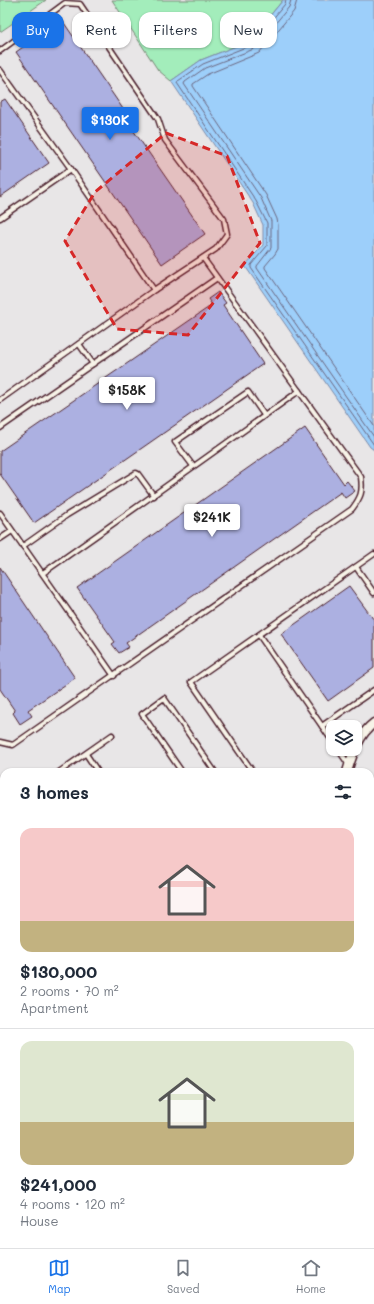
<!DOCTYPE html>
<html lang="en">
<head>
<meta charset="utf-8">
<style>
  body { margin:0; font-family:Mali,sans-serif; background:#f6f6f7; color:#1f2937; height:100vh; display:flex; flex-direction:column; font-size:15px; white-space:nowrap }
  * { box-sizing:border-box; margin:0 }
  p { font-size:13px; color:#747a83 }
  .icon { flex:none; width:22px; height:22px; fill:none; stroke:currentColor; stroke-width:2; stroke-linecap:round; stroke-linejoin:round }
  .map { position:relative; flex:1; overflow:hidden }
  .details { position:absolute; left:0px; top:768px; width:374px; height:480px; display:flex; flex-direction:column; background:#fff; border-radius:12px 12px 0 0; box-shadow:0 1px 3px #0004 }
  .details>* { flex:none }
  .guide { position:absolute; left:12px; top:12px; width:350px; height:36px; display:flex; gap:8px }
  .fabs { position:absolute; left:326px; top:720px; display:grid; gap:8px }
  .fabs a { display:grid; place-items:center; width:36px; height:36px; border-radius:8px; background:#fff; box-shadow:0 1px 3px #0004; font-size:20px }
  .price { position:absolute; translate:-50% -34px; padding:0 9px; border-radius:4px; background:#fff; color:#222; font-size:13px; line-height:26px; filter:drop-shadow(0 1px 2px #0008) }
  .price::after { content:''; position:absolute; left:50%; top:24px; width:12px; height:9px; margin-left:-6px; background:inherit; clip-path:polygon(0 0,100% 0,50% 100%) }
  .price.on { background:#1a73e8; color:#fff }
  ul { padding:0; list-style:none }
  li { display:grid; align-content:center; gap:8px; height:212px; padding:0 20px }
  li+li { border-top:1px solid #e0e1e3 }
  li span { display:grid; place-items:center; height:124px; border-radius:12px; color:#555 }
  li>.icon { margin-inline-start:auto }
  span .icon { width:72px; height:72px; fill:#fffc; stroke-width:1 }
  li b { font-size:17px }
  h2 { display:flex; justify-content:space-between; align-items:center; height:48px; padding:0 20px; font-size:17px }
  .tag { padding:0 14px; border-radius:12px; background:#fff; box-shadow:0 1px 3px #0004; font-size:14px; line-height:36px }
  .tag.on { background:#1a73e8; color:#fff }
  .tabs { display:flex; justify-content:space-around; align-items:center; height:56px; border-top:1px solid #e0e1e3; background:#fff; font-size:11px; color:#747a83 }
  .tabs a { display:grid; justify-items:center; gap:2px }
  .tabs .on { color:#1a73e8 }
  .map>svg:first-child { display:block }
  .built { fill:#d6d6e5 }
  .green { fill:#a3edbb; stroke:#768673 }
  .water { fill:#9dcffa; stroke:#7c89a7 }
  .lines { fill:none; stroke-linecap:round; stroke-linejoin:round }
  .shore { stroke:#6b657e; stroke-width:1 }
  .building { fill:#acb0e1; stroke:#4a1f2b }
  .lane-casing { stroke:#4a1f2b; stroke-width:7 }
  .street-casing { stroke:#4a1f2b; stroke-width:11 }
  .secondary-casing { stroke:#4a1f2b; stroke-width:15 }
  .lane { stroke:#f7f3e8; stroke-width:4 }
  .street { stroke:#f7f3e8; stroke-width:8 }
  .secondary { stroke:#f7f3e8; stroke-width:12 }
  .marked { fill:#d62828; fill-opacity:0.2; stroke:#d62828; stroke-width:3; stroke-dasharray:8 5; stroke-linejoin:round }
</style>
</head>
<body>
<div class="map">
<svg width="374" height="1248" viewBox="0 0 374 1248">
  <rect width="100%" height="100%" fill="#e8e6e7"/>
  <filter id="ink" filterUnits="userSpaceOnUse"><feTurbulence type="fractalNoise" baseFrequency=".025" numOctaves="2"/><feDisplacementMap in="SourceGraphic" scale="8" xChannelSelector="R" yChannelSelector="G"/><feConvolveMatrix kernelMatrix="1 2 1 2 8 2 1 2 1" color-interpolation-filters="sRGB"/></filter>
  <g filter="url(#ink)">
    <!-- built -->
    <g class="built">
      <polygon points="0,933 4,938 4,1188 0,1191"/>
      <polygon points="374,1014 374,1248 326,1248 323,1244 370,1244 370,1017"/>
    </g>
    <!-- green -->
    <g class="green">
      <polygon points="0,0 46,0 0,32"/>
      <polygon points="112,0 283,0 249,41 201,60 171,81 158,70"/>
    </g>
    <!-- water -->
    <polygon class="water" points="283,0 374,0 374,450 370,447 245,266 263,245 263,225 253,203 171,81 201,60 249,41"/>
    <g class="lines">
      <!-- shore -->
      <g class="shore">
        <polyline points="286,0 285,4 251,45 203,64 178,81 177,83 256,201 267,223 267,246 251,265 251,268 374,445"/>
        <polyline points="291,0 289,7 254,49 205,68 185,82 184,84 261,198 271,221 271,248 257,266 257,268 374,437"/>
        <polyline points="297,0 294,11 259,53 208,74 193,84 193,86 266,195 277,219 278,225 278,249 275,254 265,266 265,268 374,426"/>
      </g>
    </g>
    <!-- building -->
    <g class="building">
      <polygon points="62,20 134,125 131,127 205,234 162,264 16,52"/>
      <polygon points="5,99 49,163 0,197 0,102"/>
      <polygon points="218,292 226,303 223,305 263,364 34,523 0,474 0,451 212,305 208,299"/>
      <polygon points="305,428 344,484 347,481 355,491 345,498 341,492 126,643 129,647 119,653 112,644 115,642 77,588"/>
      <polygon points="0,567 75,678 28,710 32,716 20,724 13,713 15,711 0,689"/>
      <polygon points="349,586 374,620 374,668 328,701 281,634"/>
    </g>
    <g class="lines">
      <!-- lane casing -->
      <g class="lane-casing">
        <g id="lane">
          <polyline points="0,51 65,3 80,4 158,119 165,140 224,219 227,234 216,249 154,290 0,400"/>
          <polyline points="0,70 71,169 154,290"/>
          <polyline points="0,218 71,169"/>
          <polyline points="79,344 93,364"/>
          <polyline points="0,428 217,278"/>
          <polyline points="193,466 175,442 248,392 264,415"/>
          <polyline points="0,513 114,676"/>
          <polyline points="0,539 12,531"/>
          <polyline points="23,546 67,515 136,473 138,474 154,496"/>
          <polyline points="356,567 374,593"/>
          <path d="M43,573C129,513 214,452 299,391"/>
          <polyline points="259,635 333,742"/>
          <polyline points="322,726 374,690"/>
          <path d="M0,742L13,745L352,509C361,497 363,492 361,477L203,258"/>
          <polyline points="338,749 349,765"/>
          <polyline points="86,754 98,772"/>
          <polyline points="59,772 112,735"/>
          <polyline points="182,772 142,714 164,698 215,772"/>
          <polyline points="253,772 191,682 374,554"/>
          <polyline points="370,810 374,808"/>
          <polyline points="370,911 374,917"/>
          <polyline points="0,988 1,989 0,990"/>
          <polyline points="371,1035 374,1039"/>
          <polyline points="370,1065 374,1071"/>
          <polyline points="0,1082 4,1080"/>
          <polyline points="370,1101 374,1098"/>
          <polyline points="370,1180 374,1177"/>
          <polyline points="0,1186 4,1183"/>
          <polyline points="0,1214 4,1211"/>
          <polyline points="104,1244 107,1248"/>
          <polyline points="350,1244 352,1248"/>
          <polyline points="90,1248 95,1244"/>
          <polyline points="144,1248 149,1244"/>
          <polyline points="184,1248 190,1244"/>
          <polyline points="214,1248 220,1244"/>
        </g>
      </g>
      <!-- street casing -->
      <g class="street-casing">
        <g id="street">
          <path d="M347,772C352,755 359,734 374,723"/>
          <polyline points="0,1037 4,1032"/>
        </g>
      </g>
      <!-- secondary casing -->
      <g class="secondary-casing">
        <g id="secondary">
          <polyline points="0,877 4,882"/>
          <polyline points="0,909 4,914"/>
          <polyline points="257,1244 260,1248"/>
          <polyline points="283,1244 286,1248"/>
        </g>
      </g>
      <!-- lane -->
      <use href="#lane" class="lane"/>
      <!-- street -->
      <use href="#street" class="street"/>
      <!-- secondary -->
      <use href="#secondary" class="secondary"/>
    </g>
  </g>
  <!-- marked area -->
  <path class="marked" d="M166,133L227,156L260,243L188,335L117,329L65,241L95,192Z"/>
</svg>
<div class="fabs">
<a><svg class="icon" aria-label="layers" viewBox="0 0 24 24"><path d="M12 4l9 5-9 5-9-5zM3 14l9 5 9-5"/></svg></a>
</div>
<b class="price on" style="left:110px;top:141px">$130K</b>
<b class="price" style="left:127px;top:411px">$158K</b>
<b class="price" style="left:212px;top:538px">$241K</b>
<div class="guide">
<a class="tag on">Buy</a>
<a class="tag">Rent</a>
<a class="tag">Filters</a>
<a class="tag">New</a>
</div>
<section class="details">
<h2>3 homes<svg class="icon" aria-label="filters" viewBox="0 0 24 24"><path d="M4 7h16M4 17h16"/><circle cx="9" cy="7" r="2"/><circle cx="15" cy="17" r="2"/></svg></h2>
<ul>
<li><span style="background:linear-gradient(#f6c9c9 75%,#c2b280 0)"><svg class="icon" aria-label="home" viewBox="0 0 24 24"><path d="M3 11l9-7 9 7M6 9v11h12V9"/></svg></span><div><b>$130,000</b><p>2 rooms · 70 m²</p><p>Apartment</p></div></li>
<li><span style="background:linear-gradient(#dfe7d0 65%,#c2b280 0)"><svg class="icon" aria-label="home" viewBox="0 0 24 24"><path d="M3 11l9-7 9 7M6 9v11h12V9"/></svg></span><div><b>$241,000</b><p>4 rooms · 120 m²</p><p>House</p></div></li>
</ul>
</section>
</div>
<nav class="tabs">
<a class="on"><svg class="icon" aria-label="map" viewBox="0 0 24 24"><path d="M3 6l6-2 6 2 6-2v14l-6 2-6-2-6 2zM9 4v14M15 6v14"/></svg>Map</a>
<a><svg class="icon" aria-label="saved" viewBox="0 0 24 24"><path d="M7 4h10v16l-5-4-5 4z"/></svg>Saved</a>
<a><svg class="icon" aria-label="home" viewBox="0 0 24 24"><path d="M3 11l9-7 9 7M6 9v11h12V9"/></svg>Home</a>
</nav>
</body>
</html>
